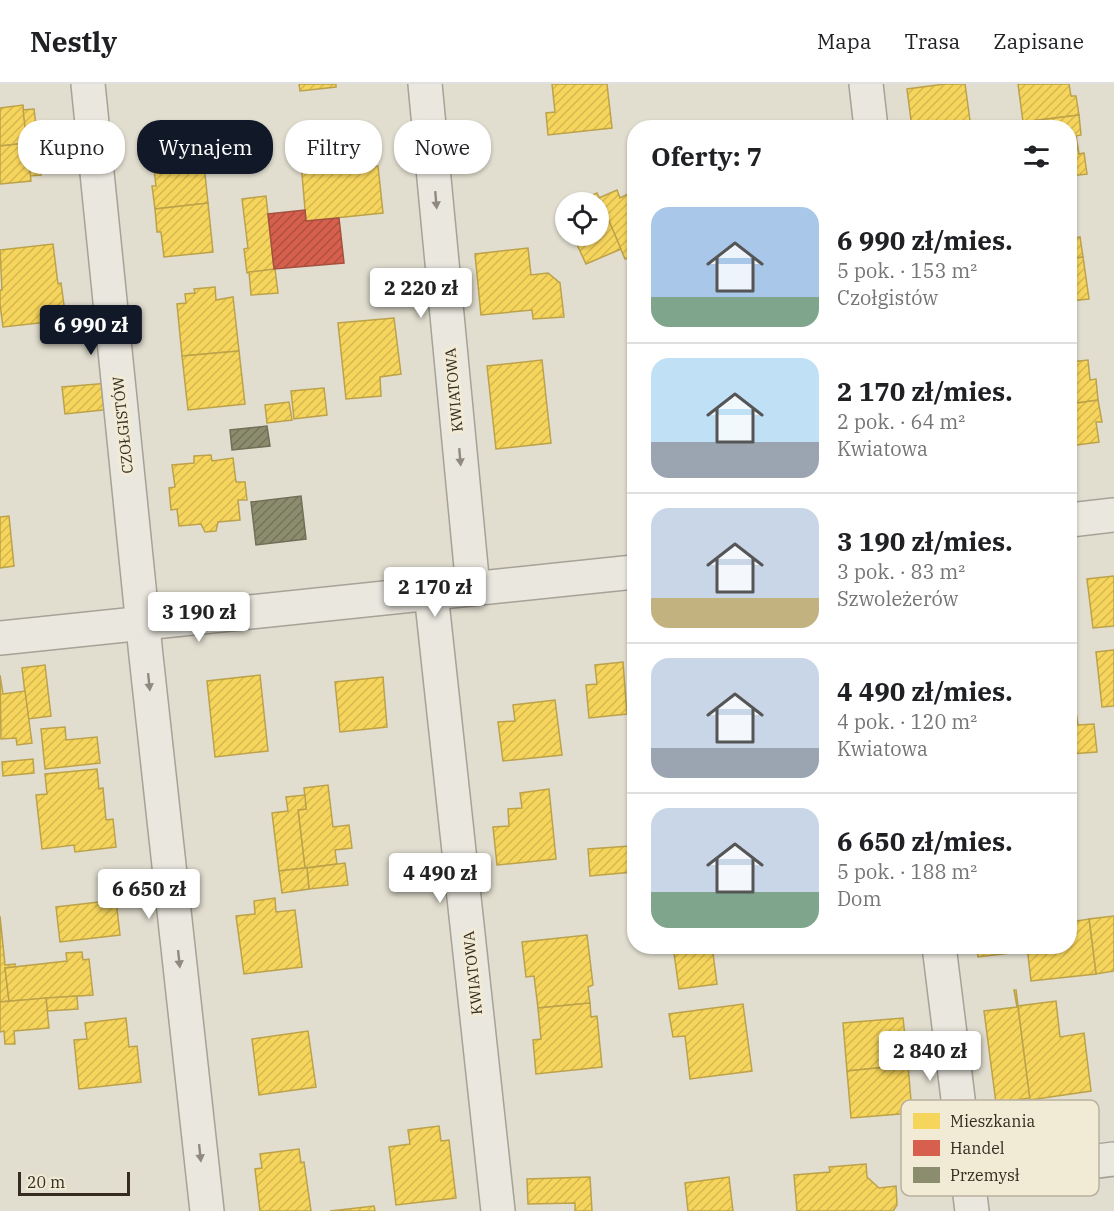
<!DOCTYPE html>
<html lang="pl">
<head>
<meta charset="utf-8">
<style>
  body { margin:0; font-family:"IBM Plex Serif",serif; background:#f2f2f2; color:#202124; height:100vh; display:flex; flex-direction:column; font-size:22px; white-space:nowrap }
  * { box-sizing:border-box; margin:0 }
  p { font-size:20px; color:#757577 }
  .icon { flex:none; width:33px; height:33px; fill:none; stroke:currentColor; stroke-width:2; stroke-linecap:round; stroke-linejoin:round }
  .map { position:relative; flex:1; overflow:hidden }
  .panel { position:absolute; left:627px; top:36px; width:450px; height:834px; display:flex; flex-direction:column; background:#fff; border-radius:24px; box-shadow:0 2px 4px #0004 }
  .panel>* { flex:none }
  .hud { position:absolute; left:18px; top:36px; width:519px; height:54px; display:flex; gap:12px }
  .controls { position:absolute; left:555px; top:108px; display:grid; gap:12px }
  .controls a { display:grid; place-items:center; width:54px; height:54px; border-radius:50%; background:#fff; box-shadow:0 2px 4px #0004; font-size:30px }
  .scale { position:absolute; left:18px; bottom:15px; width:112px; box-sizing:border-box; padding-left:6px; border:3px solid #352b20; border-top:0; font-size:16px; line-height:21px; white-space:nowrap; color:#352b20; -webkit-text-stroke:4px #f1ebd5; paint-order:stroke }
  .price { position:absolute; translate:-50% -51px; padding:0 14px; border-radius:6px; background:#fff; color:#222; font-size:20px; line-height:39px; filter:drop-shadow(0 2px 3px #0008) }
  .price::after { content:''; position:absolute; left:50%; top:36px; width:18px; height:14px; margin-left:-9px; background:inherit; clip-path:polygon(0 0,100% 0,50% 100%) }
  .price.current { background:#111827; color:#fff }
  ul { padding:0; list-style:none }
  li { display:flex; align-items:center; gap:18px; height:150px; padding:0 24px }
  li+li { border-top:2px solid #e0e0e0 }
  li span { display:grid; place-items:center; flex:none; width:168px; height:120px; border-radius:18px; color:#555 }
  li>.icon { margin-inline-start:auto }
  span .icon { width:72px; height:72px; fill:#fffc; stroke-width:1 }
  li b { font-size:26px }
  h2 { display:flex; justify-content:space-between; align-items:center; height:72px; padding:0 24px; font-size:26px }
  .tag { padding:0 21px; border-radius:24px; background:#fff; box-shadow:0 2px 4px #0004; font-size:21px; line-height:54px }
  .tag.current { background:#111827; color:#fff }
  header { display:flex; align-items:center; gap:36px; box-sizing:border-box; height:84px; padding:0 30px; background:#fff; border-bottom:2px solid #e0e0e0 }
  header strong { font-size:28px }
  nav { display:flex; gap:33px; margin-inline-start:auto; font-size:21px }
  .map>svg:first-child { display:block }
  .homes { fill:url(#homes-hatch); stroke:#bca24a; stroke-width:1.5 }
  .shops { fill:url(#shops-hatch); stroke:#a65040; stroke-width:1.5 }
  .industry { fill:url(#industry-hatch); stroke:#726f57; stroke-width:1.5 }
  .lines { fill:none; stroke-linecap:round; stroke-linejoin:round }
  .minor-casing { stroke:#a7a297; stroke-width:36 }
  .minor { stroke:#eae7df; stroke-width:33 }
  .oneway { fill:#908980 }
  .labels { text-anchor:middle; stroke-width:6; stroke-linejoin:round; paint-order:stroke }
  .street-label { font-size:15px; fill:#352b20; stroke:#f1ebd5 }
  .key { fill:#f1ebd5; stroke:#b9b19f; stroke-width:1.5 }
  .key-label { font-size:16px; fill:#352b20 }
</style>
</head>
<body>
<header>
<strong>Nestly</strong>
<nav><a>Mapa</a><a>Trasa</a><a>Zapisane</a></nav>
</header>
<div class="map">
<svg width="1114" height="1127" viewBox="0 0 1114 1127">
  <defs>
    <pattern id="homes-hatch" width="6" height="6" patternUnits="userSpaceOnUse" patternTransform="scale(1.5)"><rect width="6" height="6" fill="#f6d55c"/><path d="M-1 1l2-2M0 6l6-6M5 7l2-2" fill="none" stroke="#d4b750"/></pattern>
    <pattern id="shops-hatch" width="6" height="6" patternUnits="userSpaceOnUse" patternTransform="scale(1.5)"><rect width="6" height="6" fill="#d6604d"/><path d="M-1 1l2-2M0 6l6-6M5 7l2-2" fill="none" stroke="#ae4f40"/></pattern>
    <pattern id="industry-hatch" width="6" height="6" patternUnits="userSpaceOnUse" patternTransform="scale(1.5)"><rect width="6" height="6" fill="#8c8c6e"/><path d="M-1 1l2-2M0 6l6-6M5 7l2-2" fill="none" stroke="#73735a"/></pattern>
  </defs>
  <rect width="100%" height="100%" fill="#e1ddcf"/>
  <!-- homes -->
  <g class="homes">
    <polygon points="299,0 336,0 336,3 300,7"/>
    <polygon points="552,0 607,0 612,44 548,51 546,29 555,28"/>
    <polygon points="945,0 965,0 971,44 912,44 907,5"/>
    <polygon points="1018,0 1069,0 1071,12 1076,12 1079,31 1023,38"/>
    <polygon points="23,21 27,59 0,62 0,24"/>
    <polygon points="34,25 38,58 27,59 23,26"/>
    <polygon points="1079,31 1081,51 1076,52 1079,70 1084,69 1087,90 1070,92 1070,44 1024,44 1023,38"/>
    <polygon points="367,49 372,83 378,82 383,129 306,137 299,56"/>
    <polygon points="38,58 41,91 30,92 27,59"/>
    <polygon points="27,59 31,97 0,100 0,62"/>
    <polygon points="203,71 208,119 155,125 152,102 156,102 153,76"/>
    <polygon points="617,106 620,114 634,107 634,171 625,175 599,114"/>
    <polygon points="597,109 621,165 586,180 573,152 598,152 598,118 577,118"/>
    <polygon points="266,112 274,185 247,189 244,165 248,164 242,115"/>
    <polygon points="208,119 213,168 164,173 161,148 157,148 155,125"/>
    <polygon points="1070,134 1072,134 1075,154 1080,153 1083,173 1070,175"/>
    <polygon points="53,160 58,200 61,199 66,236 3,243 0,220 0,206 2,206 0,166"/>
    <polygon points="528,164 531,191 548,189 560,199 564,233 533,235 532,226 481,231 475,170"/>
    <polygon points="1083,173 1089,215 1070,217 1070,175"/>
    <polygon points="275,185 278,209 251,211 249,188"/>
    <polygon points="215,203 216,216 233,213 239,267 182,272 177,220 186,219 185,210 195,209 194,205"/>
    <polygon points="394,234 401,290 380,293 381,312 346,315 338,239"/>
    <polygon points="239,267 245,320 188,326 182,272"/>
    <polygon points="542,276 551,359 496,365 487,282"/>
    <polygon points="1088,276 1090,296 1096,295 1098,316 1070,320 1070,278"/>
    <polygon points="109,299 112,325 65,330 62,303"/>
    <polygon points="324,304 327,331 294,335 291,307"/>
    <polygon points="1098,316 1102,338 1096,338 1099,358 1070,362 1070,320"/>
    <polygon points="289,318 292,336 267,339 265,321"/>
    <polygon points="211,371 212,377 233,374 236,398 245,398 247,416 238,416 240,436 218,438 216,447 205,448 201,440 179,442 177,425 171,426 169,404 175,403 172,381 194,379 194,372"/>
    <polygon points="9,432 14,482 0,484 0,433"/>
    <polygon points="1114,492 1114,542 1093,544 1087,495"/>
    <polygon points="1114,566 1114,622 1102,623 1096,568"/>
    <polygon points="623,578 627,630 589,634 586,601 597,600 595,581"/>
    <polygon points="45,581 51,632 28,635 22,584"/>
    <polygon points="0,591 3,610 25,607 32,659 17,661 16,654 1,655"/>
    <polygon points="260,591 268,667 215,673 207,597"/>
    <polygon points="383,593 387,643 340,648 335,598"/>
    <polygon points="555,616 562,671 503,677 498,638 515,637 513,621"/>
    <polygon points="1076,628 1078,641 1094,640 1097,668 1070,670 1070,629"/>
    <polygon points="65,643 66,656 97,653 100,679 45,685 41,645"/>
    <polygon points="33,675 34,689 3,692 2,678"/>
    <polygon points="97,685 99,705 103,704 106,736 113,735 116,763 75,768 74,761 42,765 36,711 47,710 45,690"/>
    <polygon points="328,701 333,743 349,741 352,764 335,766 337,780 305,784 298,726 306,725 304,704"/>
    <polygon points="549,705 556,775 497,781 493,743 509,742 508,725 522,724 520,709"/>
    <polygon points="305,711 306,725 298,726 305,784 279,787 272,729 288,727 286,713"/>
    <polygon points="630,762 633,788 590,792 588,765"/>
    <polygon points="345,779 348,801 309,805 307,784"/>
    <polygon points="305,784 307,784 309,805 282,809 279,787"/>
    <polygon points="275,814 276,828 295,826 302,883 244,890 236,832 255,830 254,817"/>
    <polygon points="116,816 120,851 60,858 56,823"/>
    <polygon points="0,832 5,881 15,880 15,883 5,884 9,917 0,918"/>
    <polygon points="1114,832 1114,887 1096,890 1089,835"/>
    <polygon points="1089,835 1096,890 1031,897 1027,862 1070,862 1070,838"/>
    <polygon points="587,851 593,901 588,903 590,919 538,924 534,892 526,893 522,858"/>
    <polygon points="673,862 712,862 717,900 679,905"/>
    <polygon points="977,862 1009,862 1010,869 978,873"/>
    <polygon points="82,868 83,876 89,875 93,911 9,917 5,884 67,877 66,869"/>
    <polygon points="1014,906 1016,906 1030,1014 996,1019 984,927 1017,923"/>
    <polygon points="77,912 78,925 47,927 46,914"/>
    <polygon points="46,914 49,944 14,947 15,960 5,960 4,947 0,948 0,918"/>
    <polygon points="1056,917 1060,953 1084,949 1091,1007 1030,1016 1018,922"/>
    <polygon points="590,919 591,933 597,932 602,983 536,990 533,956 541,955 538,924"/>
    <polygon points="743,920 752,987 690,995 685,952 673,953 669,930"/>
    <polygon points="126,934 129,963 137,962 141,998 79,1005 74,956 87,955 85,939"/>
    <polygon points="903,934 908,981 847,987 843,939"/>
    <polygon points="308,947 316,1003 259,1011 252,955"/>
    <polygon points="908,981 912,1029 851,1034 847,987"/>
    <polygon points="439,1042 441,1057 449,1056 456,1114 396,1121 389,1063 410,1060 408,1046"/>
    <polygon points="299,1065 301,1079 304,1078 311,1127 260,1127 255,1085 262,1084 260,1070"/>
    <polygon points="866,1080 867,1093 879,1104 896,1102 897,1121 893,1127 797,1127 794,1091 830,1088 829,1083"/>
    <polygon points="590,1093 592,1127 575,1127 575,1119 528,1120 527,1095"/>
    <polygon points="729,1093 733,1127 688,1127 685,1099"/>
    <polygon points="374,1122 375,1127 330,1127"/>
  </g>
  <!-- shops -->
  <polygon class="shops" points="305,126 306,137 339,134 344,179 274,185 268,130"/>
  <!-- industry -->
  <g class="industry">
    <polygon points="267,342 270,362 232,366 230,346"/>
    <polygon points="301,412 306,455 256,461 251,418"/>
  </g>
  <g class="lines">
    <!-- minor casing -->
    <g class="minor-casing">
      <g id="minor">
        <polyline points="88,0 146,572 207,1127"/>
        <polyline points="425,0 473,504"/>
        <polyline points="866,0 871,44"/>
        <polyline points="1070,436 1114,431"/>
        <polyline points="431,509 498,1127"/>
        <polyline points="0,554 634,488"/>
        <polyline points="939,862 972,1127"/>
        <polyline points="967,1093 1114,1075"/>
      </g>
    </g>
    <!-- minor -->
    <use href="#minor" class="minor"/>
  </g>
  <!-- one-way arrows -->
  <defs><path id="oneway-solid" d="M-6-.8H1V-3.2L6.5 0L1 3.2V.8H-6Z" transform="scale(1.5)"/></defs>
  <g class="oneway">
    <use href="#oneway-solid" transform="translate(436 116) rotate(85)"/>
    <use href="#oneway-solid" transform="translate(460 373) rotate(85)"/>
    <use href="#oneway-solid" transform="translate(149 598) rotate(84)"/>
    <use href="#oneway-solid" transform="translate(179 875) rotate(84)"/>
    <use href="#oneway-solid" transform="translate(200 1069) rotate(84)"/>
  </g>
  <g class="labels">
    <!-- street labels -->
    <g class="street-label">
      <text transform="translate(454 306) rotate(-95)" y="5">KWIATOWA</text>
      <text transform="translate(123 341) rotate(-96)" y="5">CZOŁGISTÓW</text>
      <text transform="translate(473 889) rotate(-96)" y="5">KWIATOWA</text>
    </g>
  </g>
  <!-- legend -->
  <rect x="901" y="1016" width="198" height="96" rx="9" class="key"/>
  <rect x="913" y="1029" width="27" height="16" fill="#f6d55c"/>
  <rect x="913" y="1056" width="27" height="16" fill="#d6604d"/>
  <rect x="913" y="1083" width="27" height="16" fill="#8c8c6e"/>
  <g class="key-label">
    <text x="950" y="1043">Mieszkania</text>
    <text x="950" y="1070">Handel</text>
    <text x="950" y="1097">Przemysł</text>
  </g>
</svg>
<div class="controls">
<a><svg class="icon" aria-label="locate" viewBox="0 0 24 24"><circle cx="12" cy="12" r="6"/><path d="M12 2v4M12 18v4M2 12h4M18 12h4"/></svg></a>
</div>
<div class="scale">20 m</div>
<b class="price" style="left:421px;top:235px">2 220 zł</b>
<b class="price current" style="left:91px;top:272px">6 990 zł</b>
<b class="price" style="left:435px;top:534px">2 170 zł</b>
<b class="price" style="left:199px;top:559px">3 190 zł</b>
<b class="price" style="left:440px;top:820px">4 490 zł</b>
<b class="price" style="left:149px;top:836px">6 650 zł</b>
<b class="price" style="left:930px;top:998px">2 840 zł</b>
<div class="hud">
<a class="tag">Kupno</a>
<a class="tag current">Wynajem</a>
<a class="tag">Filtry</a>
<a class="tag">Nowe</a>
</div>
<section class="panel">
<h2>Oferty: 7<svg class="icon" aria-label="filters" viewBox="0 0 24 24"><path d="M4 7h16M4 17h16"/><circle cx="9" cy="7" r="2"/><circle cx="15" cy="17" r="2"/></svg></h2>
<ul>
<li><span style="background:linear-gradient(#a9c7e8 75%,#7fa58c 0)"><svg class="icon" aria-label="home" viewBox="0 0 24 24"><path d="M3 11l9-7 9 7M6 9v11h12V9"/></svg></span><div><b>6 990 zł/mies.</b><p>5 pok. · 153 m²</p><p>Czołgistów</p></div></li>
<li><span style="background:linear-gradient(#bfe0f5 70%,#9aa5b1 0)"><svg class="icon" aria-label="home" viewBox="0 0 24 24"><path d="M3 11l9-7 9 7M6 9v11h12V9"/></svg></span><div><b>2 170 zł/mies.</b><p>2 pok. · 64 m²</p><p>Kwiatowa</p></div></li>
<li><span style="background:linear-gradient(#c9d6e8 75%,#c2b280 0)"><svg class="icon" aria-label="home" viewBox="0 0 24 24"><path d="M3 11l9-7 9 7M6 9v11h12V9"/></svg></span><div><b>3 190 zł/mies.</b><p>3 pok. · 83 m²</p><p>Szwoleżerów</p></div></li>
<li><span style="background:linear-gradient(#c9d6e8 75%,#9aa5b1 0)"><svg class="icon" aria-label="home" viewBox="0 0 24 24"><path d="M3 11l9-7 9 7M6 9v11h12V9"/></svg></span><div><b>4 490 zł/mies.</b><p>4 pok. · 120 m²</p><p>Kwiatowa</p></div></li>
<li><span style="background:linear-gradient(#c9d6e8 70%,#7fa58c 0)"><svg class="icon" aria-label="home" viewBox="0 0 24 24"><path d="M3 11l9-7 9 7M6 9v11h12V9"/></svg></span><div><b>6 650 zł/mies.</b><p>5 pok. · 188 m²</p><p>Dom</p></div></li>
</ul>
</section>
</div>
</body>
</html>
